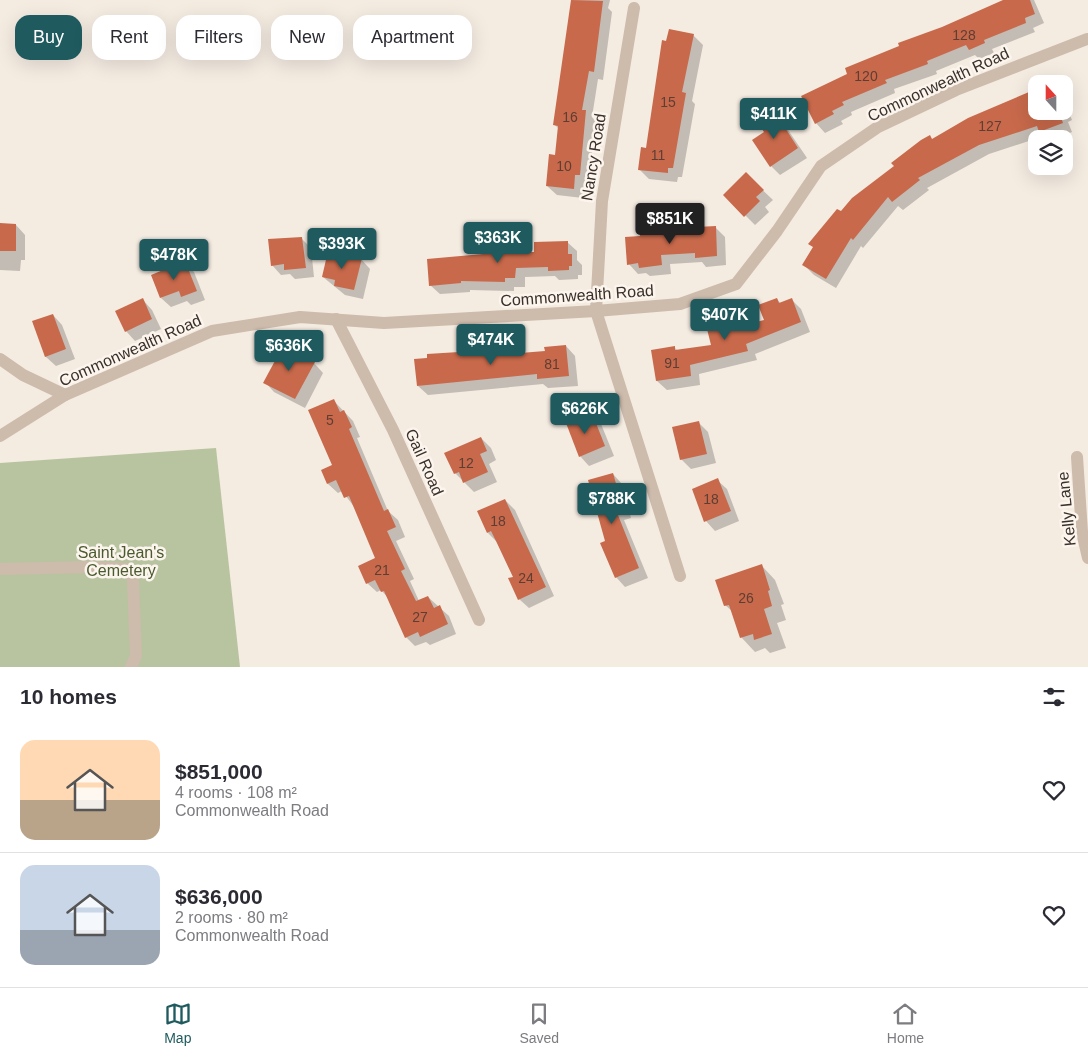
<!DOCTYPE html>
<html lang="en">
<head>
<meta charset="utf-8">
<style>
  body { margin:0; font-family:Helvetica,sans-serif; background:#f2f2f3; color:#2b2b33; height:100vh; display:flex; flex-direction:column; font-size:19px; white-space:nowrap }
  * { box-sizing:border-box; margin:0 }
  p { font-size:16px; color:#7c7c81 }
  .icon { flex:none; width:28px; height:28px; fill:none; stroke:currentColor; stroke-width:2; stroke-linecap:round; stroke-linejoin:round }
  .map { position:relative; height:667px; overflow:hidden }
  .panel { display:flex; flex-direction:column; background:#fff; flex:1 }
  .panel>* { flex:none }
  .hud { position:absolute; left:15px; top:15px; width:500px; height:45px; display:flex; gap:10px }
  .needle { width:32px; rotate:339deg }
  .fabs { position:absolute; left:1028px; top:75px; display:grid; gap:10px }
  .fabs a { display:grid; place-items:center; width:45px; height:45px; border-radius:10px; background:#fff; box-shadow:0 5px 20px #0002; font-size:25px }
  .price { position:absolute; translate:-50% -42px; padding:0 11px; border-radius:5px; background:#1f5a5e; color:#fff; font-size:16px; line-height:32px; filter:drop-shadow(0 1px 2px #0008) }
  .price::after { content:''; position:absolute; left:50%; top:30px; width:15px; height:11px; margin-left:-8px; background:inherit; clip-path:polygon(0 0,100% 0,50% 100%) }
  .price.on { background:#222; color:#fff }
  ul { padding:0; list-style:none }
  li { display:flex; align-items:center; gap:15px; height:125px; padding:0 20px }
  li+li { border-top:1px solid #e1e1e2 }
  li span { display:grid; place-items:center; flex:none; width:140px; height:100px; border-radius:15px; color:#555 }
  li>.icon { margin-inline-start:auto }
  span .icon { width:60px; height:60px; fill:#fffc; stroke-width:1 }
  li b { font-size:21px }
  h2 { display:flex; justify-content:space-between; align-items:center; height:60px; padding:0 20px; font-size:21px }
  .chip { padding:0 18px; border-radius:15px; background:#fff; box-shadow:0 5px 20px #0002; font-size:18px; line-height:45px }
  .chip.on { background:#1f5a5e; color:#fff }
  .tab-bar { display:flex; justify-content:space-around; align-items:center; height:70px; border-top:1px solid #e1e1e2; background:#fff; font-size:14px; color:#7c7c81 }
  .tab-bar a { display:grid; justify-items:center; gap:2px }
  .tab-bar .on { color:#1f5a5e }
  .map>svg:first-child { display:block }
  .green { fill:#b8c4a0 }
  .shadow { fill:#0003 }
  .building { fill:#c8694b }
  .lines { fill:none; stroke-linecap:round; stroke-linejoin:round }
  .minor { stroke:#cdbbac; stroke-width:12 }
  .labels { text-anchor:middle; stroke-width:5; stroke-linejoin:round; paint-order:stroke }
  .number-label { font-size:14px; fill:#5e3e33 }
  .street-label { font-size:16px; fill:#3b302b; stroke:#fbf5ee }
  .park-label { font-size:16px; fill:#4a5a2e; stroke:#fbf5ee }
</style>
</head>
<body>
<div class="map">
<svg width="1088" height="667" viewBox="0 0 1088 667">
  <rect width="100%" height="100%" fill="#f4ebe1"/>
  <!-- green -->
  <polygon class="green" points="216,448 240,667 0,667 0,463"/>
  <!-- shadow -->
  <g class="shadow">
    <polygon points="572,0 610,0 608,8 612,12 603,80 598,79 592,117 595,121 589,184 584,184 583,198 557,195 547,186 556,156 559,129 555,125"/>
    <polygon points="1005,0 1034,0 1044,23 1033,28 1035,32 992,49 994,53 979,59 975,55 936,71 937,74 894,89 895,93 851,112 852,115 841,121 843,124 825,133 816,123 803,97"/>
    <polygon points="693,35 703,45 692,101 695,104 682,177 678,177 677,182 649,179 639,169"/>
    <polygon points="1036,95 1036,111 1064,111 1064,101 1072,120 1068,122 1072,132 1056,139 1047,139 1044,136 989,154 927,188 929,190 903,210 898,206 863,248 861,246 836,288 814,275 804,265 841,213 933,140"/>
    <polygon points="775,114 784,124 807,158 780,175 771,166 766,132"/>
    <polygon points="746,174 773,200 765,207 769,212 755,225 725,195"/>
    <polygon points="0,225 16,225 25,235 25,260 21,260 20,271 0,270"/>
    <polygon points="715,227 725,237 726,265 706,267 702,262 670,264 671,274 650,276 646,273 638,274 629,264"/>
    <polygon points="301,238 311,248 314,277 295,279 290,274 281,275 272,265"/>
    <polygon points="567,242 577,251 577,260 582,265 582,275 578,275 578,279 559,280 555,276 525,277 525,287 514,287 514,291 470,290 470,292 440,294 430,285 535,254"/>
    <polygon points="361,259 370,269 363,299 345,295 323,277"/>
    <polygon points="185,263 194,272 205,300 191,305 187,301 171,307 161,298"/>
    <polygon points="777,299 781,304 791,299 801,309 810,332 755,354 757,360 699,374 700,385 667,390 657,381 674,347 678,351 712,346 727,325 731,329 765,321"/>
    <polygon points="143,300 152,310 161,329 135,341 126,331"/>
    <polygon points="53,315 62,325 75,359 56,366 46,357 33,322"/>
    <polygon points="566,346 575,356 578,386 548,388 543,384 428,395 418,386 506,351 510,355 546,352"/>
    <polygon points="314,363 323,373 305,408 274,392 265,382"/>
    <polygon points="334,401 353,421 360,437 357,438 388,511 398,520 405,537 396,541 414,579 410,581 419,601 428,597 439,607 449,616 456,634 430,645 426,642 415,646 406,637 389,599 381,590 377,592 367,583 377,559 355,508 342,491 338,493 328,484 323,470 334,465"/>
    <polygon points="592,414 601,424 614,456 589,466 580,456"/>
    <polygon points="698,422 708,432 716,463 691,469 681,459"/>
    <polygon points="481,438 491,448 496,460 489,464 497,482 474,492 455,473"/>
    <polygon points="613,474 622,484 631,518 624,520 648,578 625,587 616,577 607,541"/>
    <polygon points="717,480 727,489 739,521 715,531 706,521"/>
    <polygon points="505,500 515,510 554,596 529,608 519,599 514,578 497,542 488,533"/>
    <polygon points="761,565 775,580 784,604 781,605 786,620 777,623 786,648 770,653 765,648 755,652 741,637 733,612 725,605"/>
  </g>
  <!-- building -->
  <g class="building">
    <polygon points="571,0 603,1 594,72 589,71 582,110 586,110 580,175 575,175 574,189 546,186 549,154 555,155 558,126 553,125"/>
    <polygon points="1003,0 1030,0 1035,14 1025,18 1026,23 984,40 985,43 969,50 966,45 927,61 928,64 885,80 887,83 842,102 844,105 832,111 834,114 815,124 801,96 847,74 845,68 899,46 898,43 942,27"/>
    <polygon points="669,29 694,34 682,92 686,93 673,168 668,168 668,173 638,170 641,147 646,148 662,40 666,41"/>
    <polygon points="1036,89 1036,111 1062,111 1059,112 1063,123 1039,132 1037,126 979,145 918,178 920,180 892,202 888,197 853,240 851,238 826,279 802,265 813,247 808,244 837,209 841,211 852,198 894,166 891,163 921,140 930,135 932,139 968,118"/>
    <polygon points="775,112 798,148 770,167 752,140 764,132 758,123"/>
    <polygon points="746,172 764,190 756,197 760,201 744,217 723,195"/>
    <polygon points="0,223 16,224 16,251 0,251"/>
    <polygon points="716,226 717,256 695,258 695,253 661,255 662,265 639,268 638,263 627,265 625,237 640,236 639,230"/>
    <polygon points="302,237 306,268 284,270 284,264 271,266 268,239"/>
    <polygon points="568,241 568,254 572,254 572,266 569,266 569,270 548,271 548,267 516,268 515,278 505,278 505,282 461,281 461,283 429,286 427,259 483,254 483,251 534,252 534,242"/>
    <polygon points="328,251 362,258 354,290 334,286 335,280 322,277"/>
    <polygon points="185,261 197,291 181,297 179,291 160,298 151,275"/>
    <polygon points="143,298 152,319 125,332 115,311"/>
    <polygon points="777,298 779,303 792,298 801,322 746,344 748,351 690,365 691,376 656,381 651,350 675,346 675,350 711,345 707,329 728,324 729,329 764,320 758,305"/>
    <polygon points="53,314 66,349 45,357 32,321"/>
    <polygon points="566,345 569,376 537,379 537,374 417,386 414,359 427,358 427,354 507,349 507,354 545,351 544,347"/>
    <polygon points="283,346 315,362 295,399 263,383"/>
    <polygon points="334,399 340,412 344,410 352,427 349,429 384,511 388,509 396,527 387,531 405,569 401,571 416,601 428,596 434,608 440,605 448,624 420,637 418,632 405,638 384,591 381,592 375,580 366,584 358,566 375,558 349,496 344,498 336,480 327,484 321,470 332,465 308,410"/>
    <polygon points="592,413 605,446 579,457 566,423"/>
    <polygon points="699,421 707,454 680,460 672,427"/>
    <polygon points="481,437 487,451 480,454 488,472 463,483 459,472 454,474 444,453"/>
    <polygon points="613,473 623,508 616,510 639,568 615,578 600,543 605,541 588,480"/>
    <polygon points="718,478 731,511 704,522 692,489"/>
    <polygon points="505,499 546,587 518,600 508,578 513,577 496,541 491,531 487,533 477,511"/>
    <polygon points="762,564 770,590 768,591 772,606 764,609 772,634 754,640 753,634 740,638 729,605 724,606 715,580"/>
  </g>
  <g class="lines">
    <!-- minor -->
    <g class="minor">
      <polyline points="634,8 602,201 596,311 680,576"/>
      <polyline points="336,319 393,430 479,620"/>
      <polyline points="0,359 23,375 65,395"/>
      <polyline points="0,436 65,395 212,331 300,317 384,323 596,311 680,304 736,284 777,231 821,166 878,127 956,90 1087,39"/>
      <polyline points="1077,457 1082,532 1088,558"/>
      <polyline points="0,569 89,567 129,569 133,580 136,656 131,667"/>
    </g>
  </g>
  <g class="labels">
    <!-- number labels -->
    <g class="number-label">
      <text x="964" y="40">128</text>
      <text x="866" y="81">120</text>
      <text x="668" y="107">15</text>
      <text x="570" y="122">16</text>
      <text x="990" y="131">127</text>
      <text x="658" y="160">11</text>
      <text x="564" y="171">10</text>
      <text x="672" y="368">91</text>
      <text x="552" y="369">81</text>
      <text x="330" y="425">5</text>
      <text x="466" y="468">12</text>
      <text x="711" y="504">18</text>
      <text x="498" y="526">18</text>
      <text x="382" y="575">21</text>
      <text x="526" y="583">24</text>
      <text x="746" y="603">26</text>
      <text x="420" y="622">27</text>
    </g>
    <!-- street labels -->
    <g class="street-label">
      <text transform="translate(938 84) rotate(-25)" y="6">Commonwealth Road</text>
      <text transform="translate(593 157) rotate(-81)" y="6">Nancy Road</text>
      <text transform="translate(577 295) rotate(-4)" y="6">Commonwealth Road</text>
      <text transform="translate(130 350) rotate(-24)" y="6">Commonwealth Road</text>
      <text transform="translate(425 462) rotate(66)" y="6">Gail Road</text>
      <text transform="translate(1066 509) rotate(-96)" y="6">Kelly Lane</text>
    </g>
    <!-- park labels -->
    <g class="park-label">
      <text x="121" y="558">Saint Jean's<tspan x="121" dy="18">Cemetery</tspan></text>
    </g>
  </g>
</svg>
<div class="fabs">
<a><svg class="needle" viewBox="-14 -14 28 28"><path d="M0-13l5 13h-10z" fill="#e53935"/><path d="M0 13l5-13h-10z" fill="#7c7c81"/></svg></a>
<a><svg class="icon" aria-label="layers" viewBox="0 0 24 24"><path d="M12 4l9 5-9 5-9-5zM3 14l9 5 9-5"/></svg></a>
</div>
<b class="price" style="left:774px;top:140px">$411K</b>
<b class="price on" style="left:670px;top:245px">$851K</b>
<b class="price" style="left:498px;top:264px">$363K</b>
<b class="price" style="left:342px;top:270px">$393K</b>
<b class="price" style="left:174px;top:281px">$478K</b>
<b class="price" style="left:725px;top:341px">$407K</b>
<b class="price" style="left:491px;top:366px">$474K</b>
<b class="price" style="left:289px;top:372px">$636K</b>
<b class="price" style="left:585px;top:435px">$626K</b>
<b class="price" style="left:612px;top:525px">$788K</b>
<div class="hud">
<a class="chip on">Buy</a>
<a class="chip">Rent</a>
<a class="chip">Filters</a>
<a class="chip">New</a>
<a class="chip">Apartment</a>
</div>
</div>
<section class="panel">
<h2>10 homes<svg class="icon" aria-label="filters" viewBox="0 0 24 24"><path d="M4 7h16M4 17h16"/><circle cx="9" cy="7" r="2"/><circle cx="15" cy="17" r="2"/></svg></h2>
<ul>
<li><span style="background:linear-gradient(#ffd9b3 60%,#b9a48a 0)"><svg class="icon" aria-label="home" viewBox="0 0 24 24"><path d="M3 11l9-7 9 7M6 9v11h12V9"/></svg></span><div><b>$851,000</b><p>4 rooms · 108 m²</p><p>Commonwealth Road</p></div><svg class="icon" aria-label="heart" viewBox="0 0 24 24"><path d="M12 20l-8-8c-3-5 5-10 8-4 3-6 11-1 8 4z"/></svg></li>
<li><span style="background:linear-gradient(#c9d6e8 65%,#9aa5b1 0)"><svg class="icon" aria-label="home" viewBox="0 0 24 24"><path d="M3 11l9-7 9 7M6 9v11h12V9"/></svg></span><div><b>$636,000</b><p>2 rooms · 80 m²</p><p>Commonwealth Road</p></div><svg class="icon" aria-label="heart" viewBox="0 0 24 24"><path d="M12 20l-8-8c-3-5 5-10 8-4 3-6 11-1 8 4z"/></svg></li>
</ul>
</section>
<nav class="tab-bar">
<a class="on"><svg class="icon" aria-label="map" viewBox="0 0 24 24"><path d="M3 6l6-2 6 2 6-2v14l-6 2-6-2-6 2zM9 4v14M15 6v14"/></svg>Map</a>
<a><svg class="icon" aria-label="saved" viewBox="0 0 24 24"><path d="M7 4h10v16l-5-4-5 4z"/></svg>Saved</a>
<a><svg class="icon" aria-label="home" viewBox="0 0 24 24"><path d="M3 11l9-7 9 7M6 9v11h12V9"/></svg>Home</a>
</nav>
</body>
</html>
